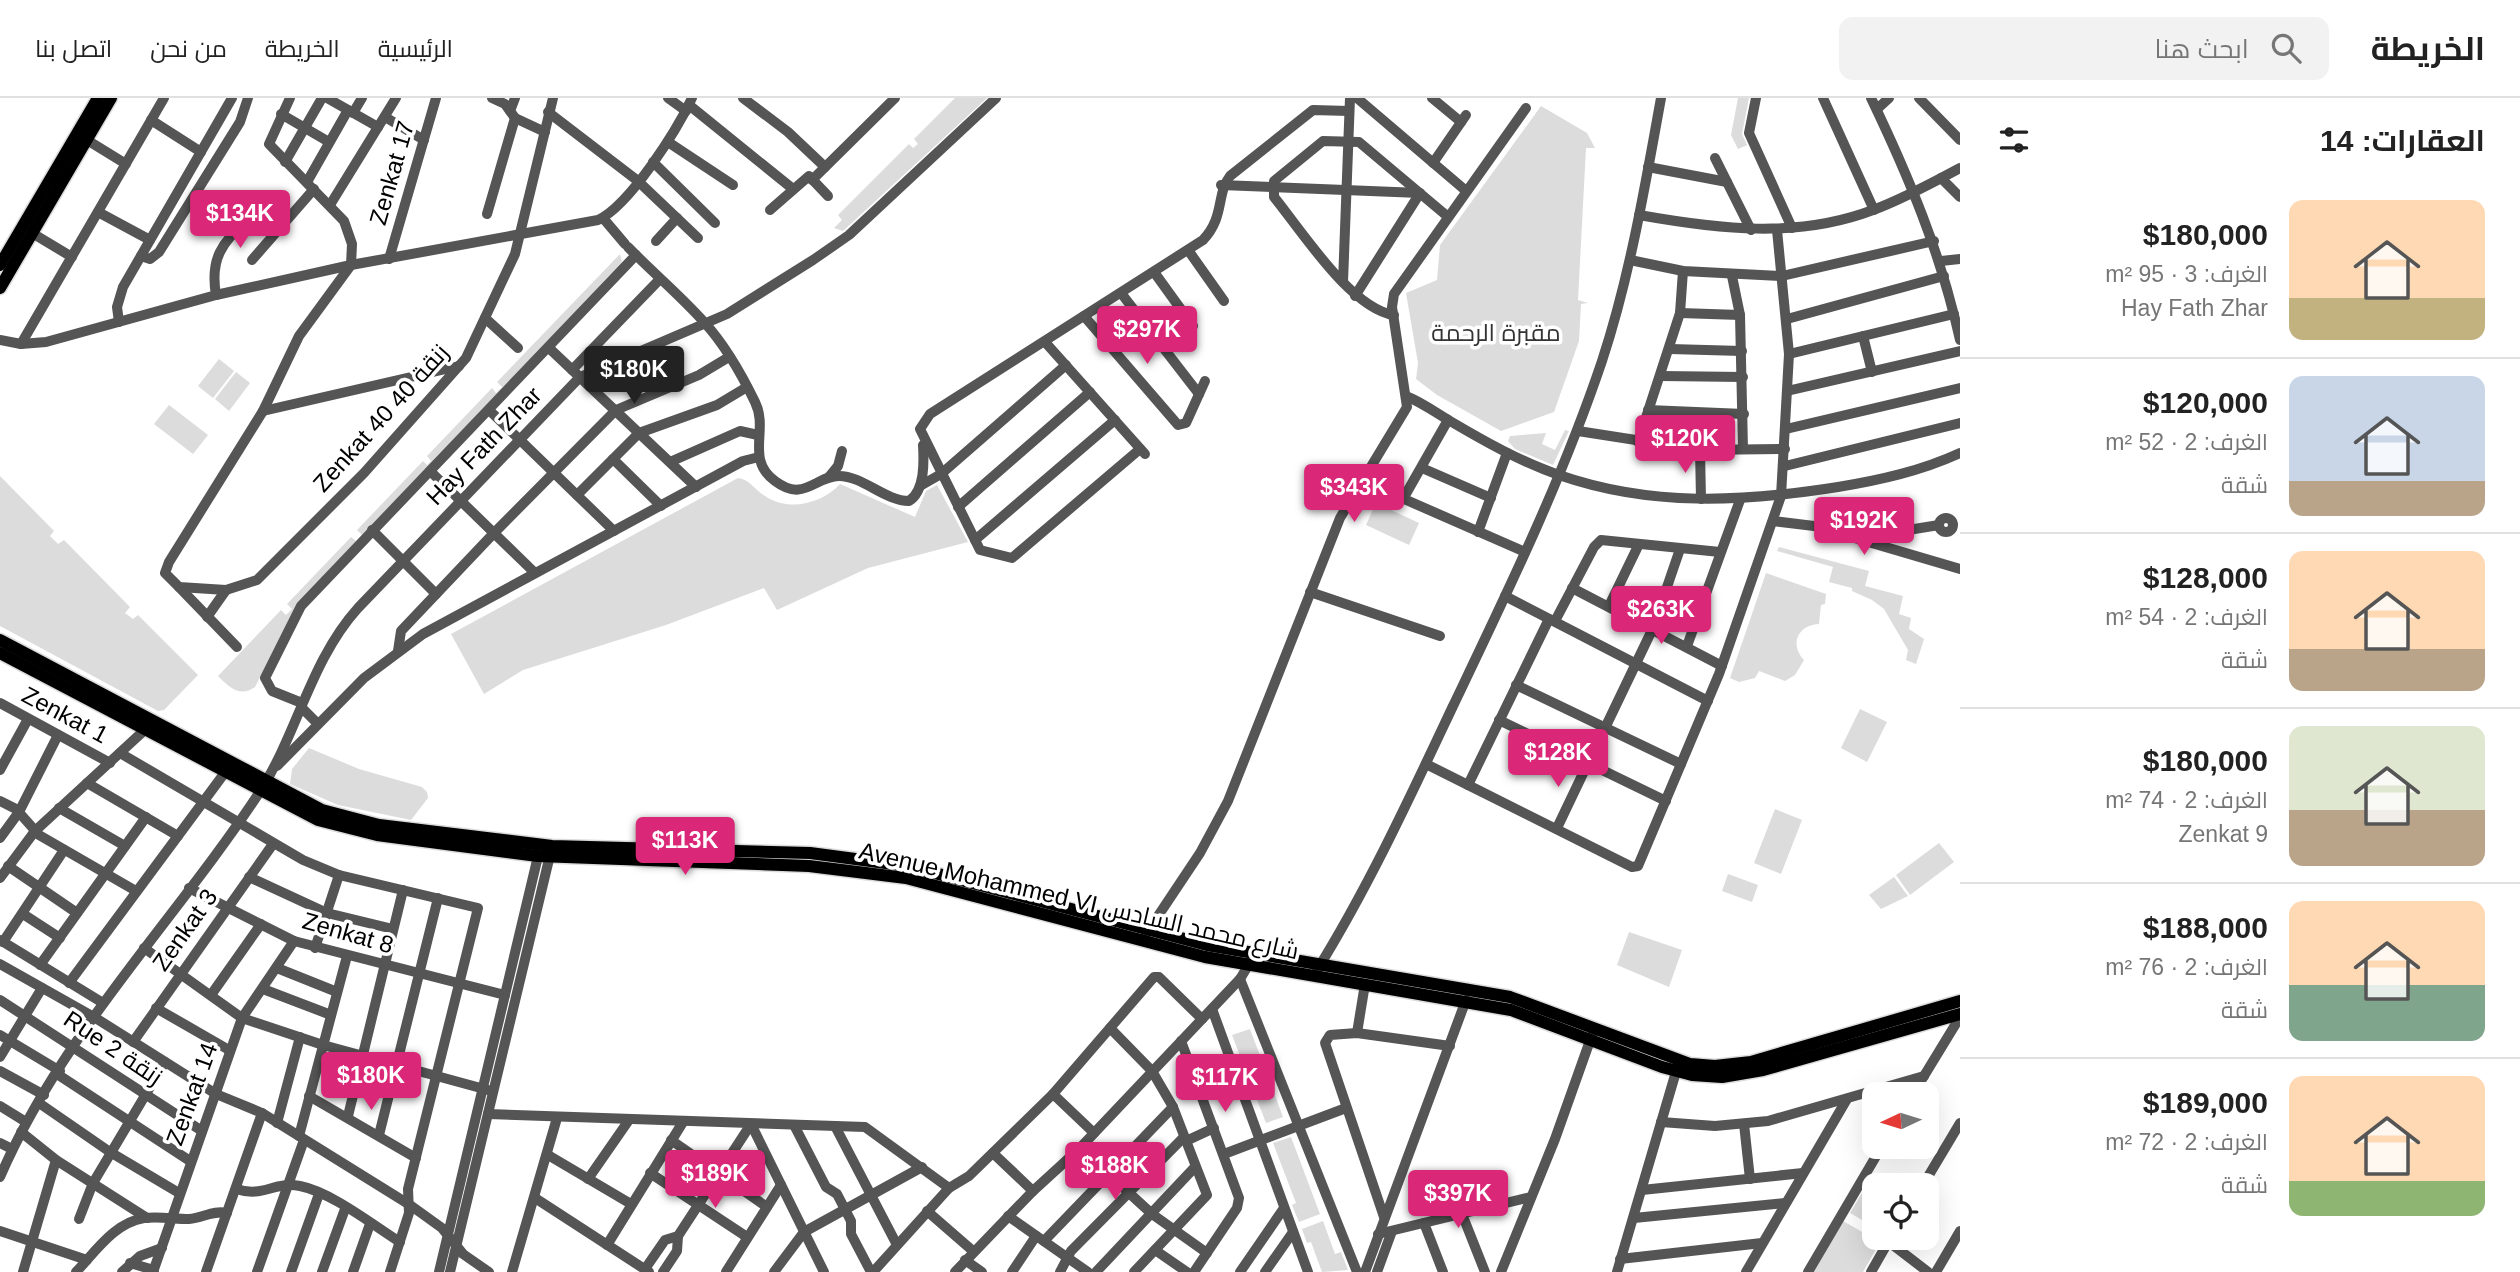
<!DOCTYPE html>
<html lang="ar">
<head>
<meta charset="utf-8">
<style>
  body { margin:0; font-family:Helvetica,Cairo,sans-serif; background:#f2f2f2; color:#222; direction:rtl; height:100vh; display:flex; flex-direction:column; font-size:26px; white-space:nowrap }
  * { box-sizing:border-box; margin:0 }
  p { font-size:23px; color:#767676 }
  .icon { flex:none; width:38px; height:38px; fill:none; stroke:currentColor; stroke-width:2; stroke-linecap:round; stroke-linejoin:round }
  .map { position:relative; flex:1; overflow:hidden; direction:ltr }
  .details { display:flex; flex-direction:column; background:#fff; width:560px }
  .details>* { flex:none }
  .needle { width:46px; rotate:266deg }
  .tools { position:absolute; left:1862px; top:984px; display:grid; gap:14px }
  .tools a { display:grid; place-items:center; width:77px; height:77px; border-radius:14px; background:#fff; box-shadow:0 7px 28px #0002; font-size:35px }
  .price { position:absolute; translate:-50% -60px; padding:0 16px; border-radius:7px; background:#db2777; color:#fff; font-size:23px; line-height:46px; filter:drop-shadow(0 2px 4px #0008) }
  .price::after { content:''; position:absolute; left:50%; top:42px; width:21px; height:16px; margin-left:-10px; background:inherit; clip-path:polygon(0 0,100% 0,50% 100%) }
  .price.selected { background:#222; color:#fff }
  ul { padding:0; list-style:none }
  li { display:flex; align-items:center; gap:21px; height:175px; padding:0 35px }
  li+li { border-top:2px solid #e0e0e0 }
  li span { display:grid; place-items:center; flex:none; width:196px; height:140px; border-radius:14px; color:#555 }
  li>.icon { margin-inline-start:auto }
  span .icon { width:84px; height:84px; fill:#fffc; stroke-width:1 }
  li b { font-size:30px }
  h2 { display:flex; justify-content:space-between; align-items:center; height:84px; padding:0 35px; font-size:30px }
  header { display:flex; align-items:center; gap:42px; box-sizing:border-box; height:98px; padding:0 35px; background:#fff; border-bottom:2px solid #e0e0e0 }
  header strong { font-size:33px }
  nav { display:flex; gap:38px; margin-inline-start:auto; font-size:24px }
  .search { width:490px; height:63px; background:#f2f2f2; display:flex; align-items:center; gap:18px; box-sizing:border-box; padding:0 24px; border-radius:14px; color:#767676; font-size:26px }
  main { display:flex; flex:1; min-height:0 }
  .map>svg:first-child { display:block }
  .green { fill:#dcdcdc }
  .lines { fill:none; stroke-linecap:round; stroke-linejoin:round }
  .major-casing { stroke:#dbdbdb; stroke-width:15 }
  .minor { stroke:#555; stroke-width:10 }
  .major { stroke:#000; stroke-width:12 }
  .labels { text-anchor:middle; stroke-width:7; stroke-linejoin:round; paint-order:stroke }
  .street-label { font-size:24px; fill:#000; stroke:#fff }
  .park-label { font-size:24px; fill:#333; stroke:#fff }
</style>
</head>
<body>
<header>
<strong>الخريطة</strong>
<div class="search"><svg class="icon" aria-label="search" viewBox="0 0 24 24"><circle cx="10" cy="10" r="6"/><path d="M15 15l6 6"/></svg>ابحث هنا</div>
<nav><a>الرئيسية</a><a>الخريطة</a><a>من نحن</a><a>اتصل بنا</a></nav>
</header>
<main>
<section class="details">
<h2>العقارات: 14<svg class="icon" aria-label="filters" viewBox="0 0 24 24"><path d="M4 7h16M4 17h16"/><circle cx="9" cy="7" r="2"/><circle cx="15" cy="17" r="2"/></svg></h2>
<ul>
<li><span style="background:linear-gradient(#ffd9b3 70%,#c2b280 0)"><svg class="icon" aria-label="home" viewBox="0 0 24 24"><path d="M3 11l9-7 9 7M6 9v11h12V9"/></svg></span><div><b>$180,000</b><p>الغرف: 3 · 95 m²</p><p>Hay Fath Zhar</p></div></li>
<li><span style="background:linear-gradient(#c9d6e8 75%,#b9a48a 0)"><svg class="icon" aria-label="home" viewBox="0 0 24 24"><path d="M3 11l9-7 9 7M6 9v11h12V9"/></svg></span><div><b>$120,000</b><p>الغرف: 2 · 52 m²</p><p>شقة</p></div></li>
<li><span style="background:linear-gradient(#ffd9b3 70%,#b9a48a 0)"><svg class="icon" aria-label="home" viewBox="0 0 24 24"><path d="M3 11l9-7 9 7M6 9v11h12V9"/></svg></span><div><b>$128,000</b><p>الغرف: 2 · 54 m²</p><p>شقة</p></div></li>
<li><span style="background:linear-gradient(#dfe7d0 60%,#b9a48a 0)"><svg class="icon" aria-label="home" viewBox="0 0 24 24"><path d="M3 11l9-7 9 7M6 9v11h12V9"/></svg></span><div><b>$180,000</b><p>الغرف: 2 · 74 m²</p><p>Zenkat 9</p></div></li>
<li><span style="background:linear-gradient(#ffd9b3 60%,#7fa58c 0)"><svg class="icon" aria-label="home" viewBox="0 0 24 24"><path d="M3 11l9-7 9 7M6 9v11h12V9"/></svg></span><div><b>$188,000</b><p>الغرف: 2 · 76 m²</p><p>شقة</p></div></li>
<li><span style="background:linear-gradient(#ffd9b3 75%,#8fb573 0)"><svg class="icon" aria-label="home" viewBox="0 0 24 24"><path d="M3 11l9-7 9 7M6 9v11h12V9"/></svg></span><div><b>$189,000</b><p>الغرف: 2 · 72 m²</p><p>شقة</p></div></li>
</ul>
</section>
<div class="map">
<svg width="1960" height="1174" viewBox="0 0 1960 1174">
  <rect width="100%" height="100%" fill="#fff"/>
  <!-- green -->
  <g class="green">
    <polygon points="955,0 987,0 843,133 834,130 842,122 838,117 909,46 913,50 918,46 914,41"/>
    <polygon points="1738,0 1749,0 1742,36 1747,47 1738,51 1731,37"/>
    <polygon points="1541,8 1587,35 1595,50 1586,50 1578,202 1588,205 1581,206 1579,243 1554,314 1501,333 1437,297 1416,281 1418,265 1406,195 1437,182 1440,147"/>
    <path d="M620,156L622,164L299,504L255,589C240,600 229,589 218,578L281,512L286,517L292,511L287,506L351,439L356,443L362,437L357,432L423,363L427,367L431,363L427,358L492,290L496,295L502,289L497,284Z"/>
    <polygon points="219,261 234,273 213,300 198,288"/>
    <polygon points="236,274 250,285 229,313 215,301"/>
    <polygon points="169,307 208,337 193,356 154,326"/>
    <polygon points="1565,332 1569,333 1553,367 1515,351 1508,343 1510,338 1546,335 1542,346 1555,352"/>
    <polygon points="0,378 54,433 50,438 58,446 64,442 130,509 125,515 133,521 138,517 198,577 164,612 158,613 0,528"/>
    <path d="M738,380C749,381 755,392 765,398C788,414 822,406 840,386L915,419L926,393L937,387L968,444L868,470L777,512L764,490L666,527L523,572L484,596L451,536Z"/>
    <polygon points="1376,405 1419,425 1409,447 1366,427"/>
    <polygon points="1779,449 1869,473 1865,488 1903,498 1899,516 1911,520 1909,531 1924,541 1916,566 1906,562 1908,552 1884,511 1872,502 1852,493 1852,490 1829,484 1833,469 1777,453"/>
    <path d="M1766,475L1826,496L1825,506L1821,507L1819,526C1798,527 1789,546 1804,562L1795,577L1785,583L1759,573L1755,580L1739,584L1730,580Z"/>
    <polygon points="1860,611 1887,624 1867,664 1841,650"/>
    <polygon points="309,650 359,671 422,689 427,694 428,700 411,722 338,707 290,686 292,671"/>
    <polygon points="1775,711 1802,722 1781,776 1754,765"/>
    <polygon points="1939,745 1954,764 1910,797 1896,777"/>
    <polygon points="1728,776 1758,787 1752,804 1722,793"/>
    <polygon points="1894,779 1908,798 1881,811 1869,797"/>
    <polygon points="1629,834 1682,852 1669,889 1617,867"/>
    <polygon points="1250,931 1283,1019 1266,1025 1232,937"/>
    <polygon points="1291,1039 1320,1116 1299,1124 1292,1107 1296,1105 1273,1045"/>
    <polygon points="1871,1080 1883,1087 1874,1087 1874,1129 1850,1115"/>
    <polygon points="1323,1123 1335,1156 1341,1154 1348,1172 1322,1174 1311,1144 1307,1145 1302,1131"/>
    <polygon points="1843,1123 1880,1144 1863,1174 1814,1174"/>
  </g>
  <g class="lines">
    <!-- major casing -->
    <g class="major-casing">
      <g id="major">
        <polyline points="0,167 98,0"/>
        <polyline points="0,190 111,0"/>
        <polyline points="0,542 322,712 379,727 552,748 810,755 908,768 1207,847 1510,899 1690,966 1715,968 1751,964 1960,903"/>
        <polyline points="0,555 318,722 377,737 538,758 809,768 906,780 1205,859 1511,912 1662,969 1692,977 1722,979 1763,972 1960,916"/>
      </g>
    </g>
    <!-- minor -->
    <g class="minor">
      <polyline points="290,0 269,46 344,123 352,146 351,167 299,238 263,313 169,464 165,475 179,489 226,492 257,482 364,375 466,260 515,156 553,0"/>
      <polyline points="327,0 378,29"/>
      <polyline points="492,0 505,6 515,20 545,34"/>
      <polyline points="668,0 686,13"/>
      <polyline points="743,0 788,34 825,69"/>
      <polyline points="1357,0 1465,92"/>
      <polyline points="1432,0 1461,24"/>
      <polyline points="1756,0 1749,35 1792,130"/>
      <polyline points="1823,0 1874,112"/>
      <path d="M1871,0C1909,79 1941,156 1960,242"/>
      <polyline points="1919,0 1960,42"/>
      <polyline points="689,7 793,91"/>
      <polyline points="1877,11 1889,0"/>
      <polyline points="510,13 515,0"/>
      <polyline points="548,14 638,83 698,140"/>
      <polyline points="353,15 362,0"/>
      <polyline points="281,16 329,44"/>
      <polyline points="385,19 424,42"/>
      <polyline points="151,22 201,54"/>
      <polyline points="87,42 126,66"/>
      <polyline points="668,44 733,87"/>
      <polyline points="1715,60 1751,132"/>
      <polyline points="285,64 322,0"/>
      <polyline points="653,64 715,125"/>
      <polyline points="1433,65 1466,17"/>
      <polyline points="1648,69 1727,84"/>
      <polyline points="1941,80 1960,99"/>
      <polyline points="812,82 895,0"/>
      <polyline points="307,84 348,12"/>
      <polyline points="1221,87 1420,95 1355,198"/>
      <polyline points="330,107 396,0"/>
      <polyline points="770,112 809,78 828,98"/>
      <polyline points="98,114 150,142"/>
      <polyline points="487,116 515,20"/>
      <path d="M1639,117C1718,131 1797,141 1873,112C1903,101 1932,85 1960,70"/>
      <polyline points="603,120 625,146"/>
      <polyline points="32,135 72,159"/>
      <polyline points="656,143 677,120"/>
      <path d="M628,149C652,174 680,197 704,224C724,246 742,277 755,304C769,332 745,361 775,383C804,405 815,378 839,378C863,378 885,403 909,403C925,393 924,364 923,347"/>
      <polyline points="1188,152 1224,203"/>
      <polyline points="141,158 150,161 159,154 240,24 248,0"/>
      <polyline points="389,161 436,0"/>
      <polyline points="252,162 314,91"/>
      <polyline points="1630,162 1683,173 1782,178 1934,143"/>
      <polyline points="1941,163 1960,161"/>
      <polyline points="1154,174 1193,228"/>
      <polyline points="1732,178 1740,217 1743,351"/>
      <polyline points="1343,184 1350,0"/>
      <polyline points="1121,195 1199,296"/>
      <path d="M216,197C208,150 231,140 260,108"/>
      <polyline points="1680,215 1740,217"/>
      <path d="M1394,217C1351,211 1301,132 1274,99V83L1323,43L1359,44L1447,118"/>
      <polyline points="1084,218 1178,327 1186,325 1205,283"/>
      <polyline points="485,220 518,250"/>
      <polyline points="1787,221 1944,178"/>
      <polyline points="119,224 117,209 123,189 232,0"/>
      <polyline points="1863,238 1872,274"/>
      <path d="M0,242L21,246L46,244L216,197L351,167L598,122C630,107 677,32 692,0"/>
      <polyline points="1045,244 1145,356"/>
      <polyline points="21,246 164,0"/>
      <polyline points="549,250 696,389"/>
      <polyline points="1670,251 1742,253"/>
      <polyline points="1789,256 1954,216"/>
      <polyline points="572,272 660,181"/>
      <polyline points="1661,278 1743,279"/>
      <polyline points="1787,293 1960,253"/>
      <path d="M1408,299C1423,305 1436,315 1450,323C1484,343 1521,364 1559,377C1651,409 1743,404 1838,389C1880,382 1921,373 1960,355"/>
      <polyline points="489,312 614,433"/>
      <polyline points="1648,312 1744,316"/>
      <polyline points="263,313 459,268"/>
      <polyline points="1786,331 1960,290"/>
      <polyline points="1578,333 1700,352 1785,351"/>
      <polyline points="1638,344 1680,215 1683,173"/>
      <path d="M1140,351L1012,460L980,452L920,331L930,316L1203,142C1225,119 1216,96 1230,78L1313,12L1349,13"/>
      <polyline points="1700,352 1701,401"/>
      <polyline points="613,361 661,408"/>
      <polyline points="670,364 740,333 758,337"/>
      <polyline points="1785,368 1960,325"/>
      <polyline points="1422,370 1491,400"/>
      <polyline points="430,373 535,475"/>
      <polyline points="829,379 838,368 842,353"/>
      <polyline points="1363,383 1525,454"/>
      <polyline points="920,388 941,376 1066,267"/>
      <polyline points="577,397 639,335 717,307 747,289"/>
      <polyline points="1403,401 1448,322"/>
      <polyline points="958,409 1090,294"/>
      <circle cx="1946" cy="427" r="7"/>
      <polyline points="1773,423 1814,428 1960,471"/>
      <polyline points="372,432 436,496"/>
      <polyline points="1478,434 1507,355"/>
      <polyline points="1859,440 1939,427"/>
      <polyline points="975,442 1115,322"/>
      <polyline points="179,489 237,549"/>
      <polyline points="1572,490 1722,568"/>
      <polyline points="1310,494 1440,538"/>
      <polyline points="1505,498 1708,603"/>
      <polyline points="1609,508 1639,446"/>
      <polyline points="207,519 226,492"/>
      <polyline points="1549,521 1468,687 1632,769 1638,768 1719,576 1781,398 1789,256 1777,132"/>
      <polyline points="1555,523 1594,449 1601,442 1720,454"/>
      <polyline points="1687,548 1740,402"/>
      <polyline points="398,553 401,533 494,435 616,312 699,277 729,259"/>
      <polyline points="1516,587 1681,666"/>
      <polyline points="0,605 110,665"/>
      <polyline points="302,605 272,593 265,580 301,508 636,157"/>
      <polyline points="301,609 318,626"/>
      <polyline points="1499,622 1666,703"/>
      <polyline points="1605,630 1653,530 1680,451"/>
      <polyline points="120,655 303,762 339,777 478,810 408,1091 409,1115 390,1174"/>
      <polyline points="1426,666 1468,687"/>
      <polyline points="277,668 364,580 423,536 743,363 759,359"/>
      <polyline points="0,672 28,621"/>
      <polyline points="87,685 178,738"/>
      <polyline points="0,703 16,711 39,737 136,793"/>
      <polyline points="59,710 125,748"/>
      <polyline points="1557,730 1588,665"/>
      <polyline points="0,740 19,714 58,637"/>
      <polyline points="8,768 77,815"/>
      <polyline points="249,779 327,815 393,831"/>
      <polyline points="0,780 35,733 149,628"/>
      <polyline points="189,790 294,843 505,897"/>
      <polyline points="23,816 60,840"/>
      <polyline points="1146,836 1200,755 1228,703 1340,420 1407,309 1392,209 1394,196 1526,10"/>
      <polyline points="0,842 103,905"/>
      <polyline points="3,844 64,752"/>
      <polyline points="144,850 242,920 323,947 488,992"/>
      <polyline points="315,850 339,777"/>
      <polyline points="0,866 94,919 216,996 262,1015 410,1107 442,1130 463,1156 489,1174"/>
      <polyline points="40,867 146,719"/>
      <polyline points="277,870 337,894"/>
      <path d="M1317,872C1369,788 1411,697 1453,608C1507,495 1562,382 1602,263C1630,178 1645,88 1661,0"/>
      <polyline points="1240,881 1357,1174"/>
      <polyline points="69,885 229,669"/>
      <polyline points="263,891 331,917"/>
      <polyline points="211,897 261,826"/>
      <polyline points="0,902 202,1033"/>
      <polyline points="156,910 229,952"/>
      <polyline points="1212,911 1308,1174"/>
      <polyline points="1110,930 1152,973 1173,1009 1207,1097 1134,1174"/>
      <polyline points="1357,935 1365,886"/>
      <polyline points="0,937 60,973"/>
      <polyline points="1181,943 1239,1100 1237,1110 1194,1174"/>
      <polyline points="133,944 273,746"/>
      <polyline points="0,959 42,890"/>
      <polyline points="0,973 44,997"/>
      <polyline points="57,976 190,1063"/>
      <polyline points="1053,996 1094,1035"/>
      <polyline points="1913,996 1960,919"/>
      <polyline points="309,998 416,1060"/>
      <polyline points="39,1005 110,1054 179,1095"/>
      <polyline points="0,1008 26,1024"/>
      <polyline points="488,1016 865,1029 949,1090"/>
      <polyline points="348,1018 403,792"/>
      <polyline points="1661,1024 1715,1028 1768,1023 1924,978"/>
      <polyline points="277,1025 300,939"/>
      <polyline points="751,1026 824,1174"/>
      <polyline points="1744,1026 1750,1081"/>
      <polyline points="794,1027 826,1089 837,1096 851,1123 851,1136 871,1174"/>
      <polyline points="835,1028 897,1147"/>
      <polyline points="21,1034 56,1062 147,1120"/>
      <polyline points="379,1037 438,800"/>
      <polyline points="299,1038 347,858"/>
      <polyline points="671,1042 767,1109"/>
      <polyline points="1186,1043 1214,1030"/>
      <polyline points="0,1045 12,1051"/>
      <polyline points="1080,1050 1152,1116 1207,1155"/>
      <polyline points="993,1055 1033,1093"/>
      <polyline points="1224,1056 1346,1010"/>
      <polyline points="548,1057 631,1106"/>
      <polyline points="650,1075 747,1139"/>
      <path d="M0,1079C62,935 176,822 261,692C298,633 311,562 358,510L580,279L727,216L813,162L849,137L996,0"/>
      <polyline points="588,1081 629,1022"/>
      <polyline points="1923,1087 1960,1025"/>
      <path d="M236,1091C264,1100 273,1083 300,1088C331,1094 373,1127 400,1144"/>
      <polyline points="1642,1092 1803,1075"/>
      <polyline points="535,1100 649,1174"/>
      <polyline points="927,1113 973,1153"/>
      <polyline points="1462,1116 1485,1174"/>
      <polyline points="1008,1118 1088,1174"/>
      <polyline points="1384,1119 1325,945 1330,937 1357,935 1450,948"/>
      <polyline points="1634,1120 1785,1105"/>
      <polyline points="79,1121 93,1085 165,964"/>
      <polyline points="1424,1125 1443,1174"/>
      <polyline points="0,1133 87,1162"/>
      <polyline points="1378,1136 1531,1099"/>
      <polyline points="1044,1143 1173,1009"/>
      <polyline points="1889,1144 1928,1174"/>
      <polyline points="607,1147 683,1024"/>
      <polyline points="1155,1152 1187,1174"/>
      <polyline points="1620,1161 1762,1145"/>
      <polyline points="965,1162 982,1174"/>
      <polyline points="130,1165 154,1172"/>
      <polyline points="645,1171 665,1142 678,1138 751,1026"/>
      <polyline points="23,1174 56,1062"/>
      <path d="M76,1174C96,1153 114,1125 144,1120C159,1118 174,1121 189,1121C203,1120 213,1112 227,1115"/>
      <polyline points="122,1174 140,1158 162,1150"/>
      <polyline points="153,1174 242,920 294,843"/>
      <polyline points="206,1174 262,1015"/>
      <polyline points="257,1174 304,1042"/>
      <polyline points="291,1174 319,1096"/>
      <polyline points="322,1174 345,1111"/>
      <polyline points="353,1174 370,1126"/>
      <polyline points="439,1174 539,754"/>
      <polyline points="450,1174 551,753"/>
      <polyline points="512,1174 557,1020"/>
      <polyline points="663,1174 677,1153 678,1138"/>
      <polyline points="726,1174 781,1087"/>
      <polyline points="774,1174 804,1134 922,1069"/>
      <polyline points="873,1174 949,1090 969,1078 1053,996 1154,879 1159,879 1202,921"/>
      <polyline points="955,1174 1033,1093 1080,1050 1240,881 1251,863"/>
      <polyline points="1012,1174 1036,1138"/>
      <polyline points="1060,1174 1071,1153 1184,1039"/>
      <polyline points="1096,1174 1195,1069"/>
      <polyline points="1240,1174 1284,1110"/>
      <polyline points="1265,1174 1293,1134"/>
      <polyline points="1365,1174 1466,902"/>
      <polyline points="1377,1174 1392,1133"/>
      <polyline points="1501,1174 1555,1041 1592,937"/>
      <polyline points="1617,1174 1678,967"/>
      <polyline points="1746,1174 1847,1001"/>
      <polyline points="1808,1174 1882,1048"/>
      <polyline points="1871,1174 1891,1139"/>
      <polyline points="1936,1174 1960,1133"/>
    </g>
    <!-- major -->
    <use href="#major" class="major"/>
  </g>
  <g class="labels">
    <!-- street labels -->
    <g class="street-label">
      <text transform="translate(392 75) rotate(-74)" y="8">Zenkat 17</text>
      <text transform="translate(381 320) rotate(-48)" y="8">Zenkat 40 زنقة 40</text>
      <text transform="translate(484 348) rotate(-46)" y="8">Hay Fath Zhar</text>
      <text transform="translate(65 617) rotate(28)" y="8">Zenkat 1</text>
      <text transform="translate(1079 803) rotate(13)" y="8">Avenue Mohammed VI شارع محمد السادس</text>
      <text transform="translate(185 832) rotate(-55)" y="8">Zenkat 3</text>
      <text transform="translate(348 835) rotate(16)" y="8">Zenkat 8</text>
      <text transform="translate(113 950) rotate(34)" y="8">Rue 2 زنقة</text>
      <text transform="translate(192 996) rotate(-70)" y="8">Zenkat 14</text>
    </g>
    <!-- park labels -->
    <g class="park-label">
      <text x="1496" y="243">مقبرة الرحمة</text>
    </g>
  </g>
</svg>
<div class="tools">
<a><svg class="needle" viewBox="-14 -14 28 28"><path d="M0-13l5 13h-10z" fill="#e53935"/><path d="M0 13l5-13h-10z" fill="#767676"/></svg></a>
<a><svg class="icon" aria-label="locate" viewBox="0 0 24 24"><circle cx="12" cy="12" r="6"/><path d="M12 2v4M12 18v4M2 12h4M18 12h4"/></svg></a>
</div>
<b class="price" style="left:240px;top:152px">$134K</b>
<b class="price" style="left:1147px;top:268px">$297K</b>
<b class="price selected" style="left:634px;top:308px">$180K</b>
<b class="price" style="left:1685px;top:377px">$120K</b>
<b class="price" style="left:1354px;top:426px">$343K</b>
<b class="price" style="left:1864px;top:459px">$192K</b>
<b class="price" style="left:1661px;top:548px">$263K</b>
<b class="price" style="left:1558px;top:691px">$128K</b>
<b class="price" style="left:685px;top:779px">$113K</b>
<b class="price" style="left:371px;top:1014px">$180K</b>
<b class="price" style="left:1225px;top:1016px">$117K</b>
<b class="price" style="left:1115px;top:1104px">$188K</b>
<b class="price" style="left:715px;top:1112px">$189K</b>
<b class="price" style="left:1458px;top:1132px">$397K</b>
</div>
</main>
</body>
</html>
